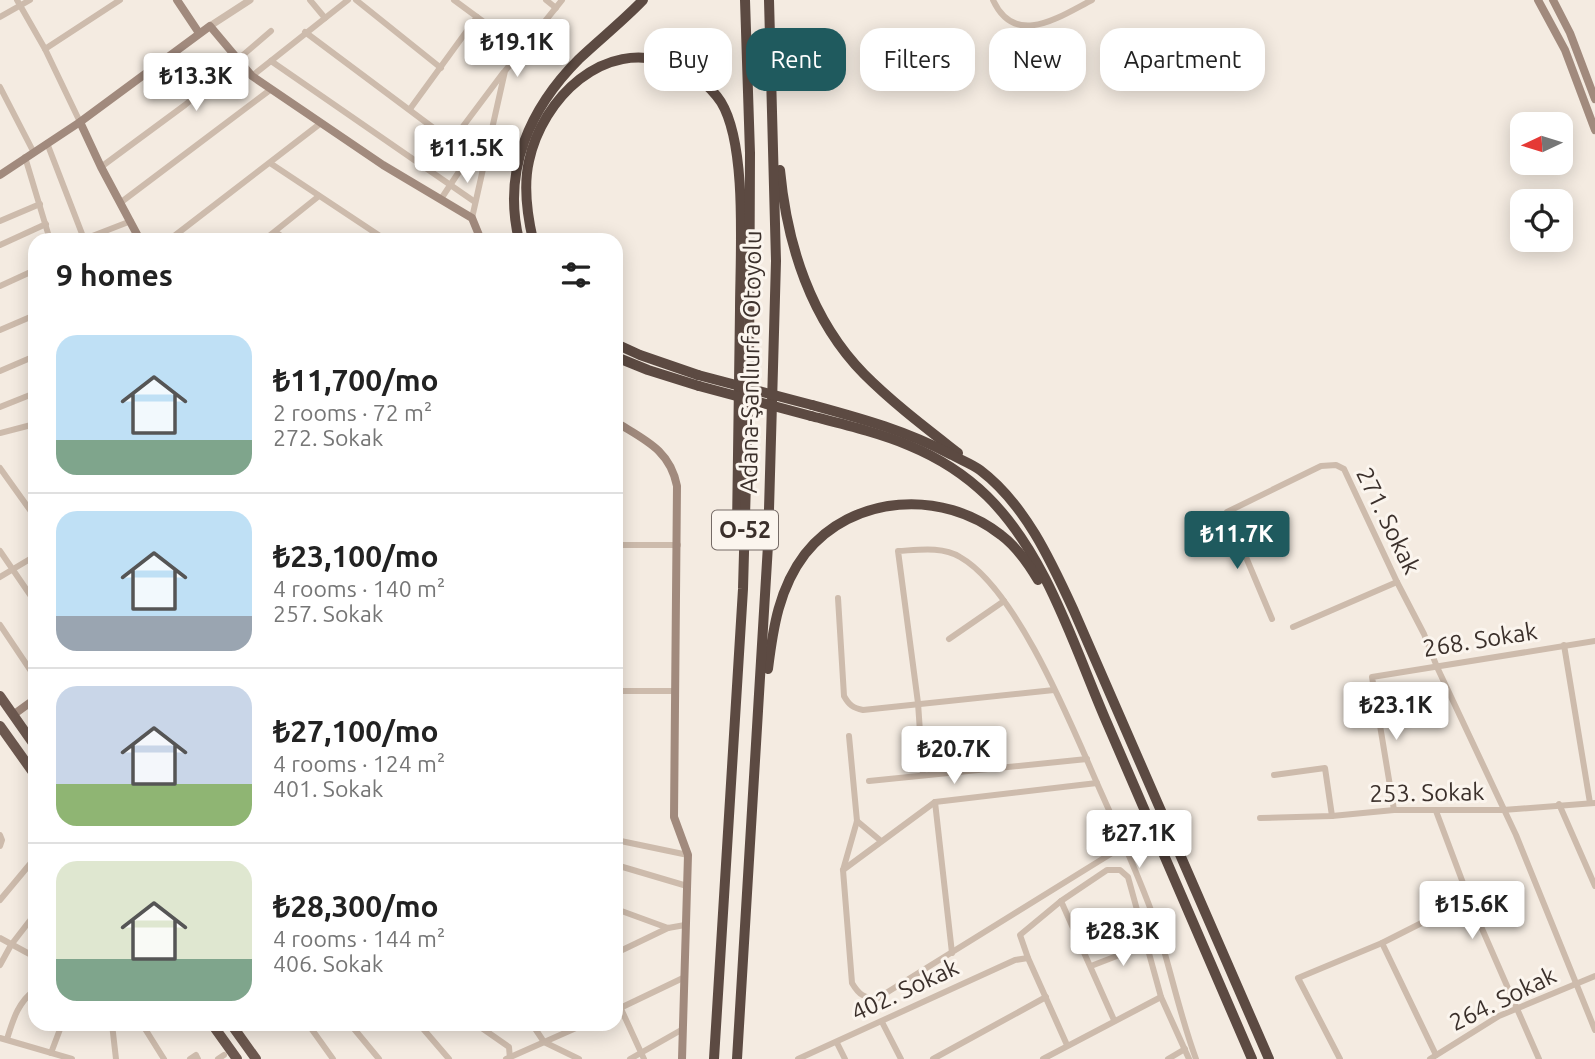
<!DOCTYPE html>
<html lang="en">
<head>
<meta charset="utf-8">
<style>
  body { margin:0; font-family:Ubuntu,sans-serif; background:#f6f6f6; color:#222; height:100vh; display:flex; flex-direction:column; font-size:26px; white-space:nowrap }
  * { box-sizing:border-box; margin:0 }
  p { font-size:23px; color:#767676 }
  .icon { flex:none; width:38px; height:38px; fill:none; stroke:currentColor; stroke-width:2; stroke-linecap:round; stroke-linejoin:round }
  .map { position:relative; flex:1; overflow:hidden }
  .drawer { position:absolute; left:28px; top:233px; width:595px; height:798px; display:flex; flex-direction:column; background:#fff; border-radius:21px; box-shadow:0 4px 18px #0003 }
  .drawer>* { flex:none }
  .banner { position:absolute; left:644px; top:28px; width:665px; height:63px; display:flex; gap:14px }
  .needle { width:46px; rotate:266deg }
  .buttons { position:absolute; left:1510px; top:112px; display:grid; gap:14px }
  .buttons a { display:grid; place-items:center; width:63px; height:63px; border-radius:14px; background:#fff; box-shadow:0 4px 18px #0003; font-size:35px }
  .price { position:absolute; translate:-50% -60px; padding:0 16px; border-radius:7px; background:#fff; color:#222; font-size:23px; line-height:46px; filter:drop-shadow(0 2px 4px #0008) }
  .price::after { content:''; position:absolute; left:50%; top:42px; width:21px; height:16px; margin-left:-10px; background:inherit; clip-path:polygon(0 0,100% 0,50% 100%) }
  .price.on { background:#1f5a5e; color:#fff }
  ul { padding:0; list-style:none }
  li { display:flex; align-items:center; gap:21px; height:175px; padding:0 28px }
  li+li { border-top:2px solid #e0e0e0 }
  li span { display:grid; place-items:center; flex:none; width:196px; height:140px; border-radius:21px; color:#555 }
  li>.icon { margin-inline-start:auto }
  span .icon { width:84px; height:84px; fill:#fffc; stroke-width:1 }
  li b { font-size:30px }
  h2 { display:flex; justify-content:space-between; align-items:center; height:84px; padding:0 28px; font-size:30px }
  .pill { padding:0 24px; border-radius:21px; background:#fff; box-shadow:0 4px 18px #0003; font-size:24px; line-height:63px }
  .pill.on { background:#1f5a5e; color:#fff }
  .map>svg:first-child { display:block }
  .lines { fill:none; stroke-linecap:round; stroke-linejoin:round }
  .minor { stroke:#cdbbac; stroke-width:6 }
  .tertiary { stroke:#cdbbac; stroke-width:7 }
  .secondary { stroke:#a18a7d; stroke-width:8 }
  .trunk { stroke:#6c584f; stroke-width:10 }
  .motorway { stroke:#5c4a42; stroke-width:10 }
  .motorway-bridge { stroke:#5c4a42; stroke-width:10 }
  .labels { text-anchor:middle; stroke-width:6; stroke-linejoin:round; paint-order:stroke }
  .shield { fill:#fbf5ee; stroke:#756b66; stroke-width:2 }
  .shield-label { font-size:23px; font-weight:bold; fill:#3b302b }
  .street-label { font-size:24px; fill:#3b302b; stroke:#fbf5ee }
</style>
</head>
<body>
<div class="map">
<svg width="1595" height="1059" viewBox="0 0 1595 1059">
  <rect width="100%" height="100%" fill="#f4ebe1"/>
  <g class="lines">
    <!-- minor -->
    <g class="minor">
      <polyline points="17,0 45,49 80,122"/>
      <polyline points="310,0 325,18"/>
      <polyline points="356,0 441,68"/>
      <polyline points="454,0 522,50"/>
      <polyline points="546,0 556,8"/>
      <path d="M993,0C1015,48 1059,17 1092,0"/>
      <polyline points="0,17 30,0"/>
      <polyline points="305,32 483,165"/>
      <polyline points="45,49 120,0"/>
      <polyline points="271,61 475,202"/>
      <polyline points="252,76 348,0"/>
      <polyline points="0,87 33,151"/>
      <polyline points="410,109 477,17"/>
      <polyline points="452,141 503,73"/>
      <polyline points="47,143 84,239"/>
      <polyline points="25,157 50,240"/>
      <polyline points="270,163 386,240"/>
      <polyline points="101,167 185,105 271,31"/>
      <polyline points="441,199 470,155"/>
      <polyline points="120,203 270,90"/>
      <polyline points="472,218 505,71 562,0"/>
      <polyline points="0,221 40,204"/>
      <polyline points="275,232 288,240"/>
      <polyline points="82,240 131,221"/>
      <polyline points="169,240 321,123"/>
      <polyline points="264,240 319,196"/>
      <polyline points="0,245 46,224"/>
      <polyline points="0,286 35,270"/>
      <polyline points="0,330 35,315"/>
      <polyline points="0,371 35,356"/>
      <polyline points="0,407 35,393"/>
      <polyline points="0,433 35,424"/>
      <polyline points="0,468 35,517"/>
      <polyline points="616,513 616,565"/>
      <polyline points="616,545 678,545"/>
      <polyline points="0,551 35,602"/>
      <polyline points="0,577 35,556"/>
      <path d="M838,598L844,696C849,705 853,708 863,710L1054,690"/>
      <polyline points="1272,619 1227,512 1321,466 1336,465 1344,469 1397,582 1424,634 1437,667 1516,835 1595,1030"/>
      <polyline points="0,625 35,677"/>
      <polyline points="1293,627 1397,582"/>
      <polyline points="949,639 1004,601"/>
      <polyline points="1564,645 1590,803"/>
      <polyline points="616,691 675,691"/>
      <path d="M849,736L857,821L843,870L852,983C859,995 864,998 878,998L1125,845"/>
      <path d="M923,775L918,703L898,551C918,550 942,546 960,557C1018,590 1073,729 1100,790C1120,835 1141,880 1157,927C1171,971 1180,1016 1196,1059"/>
      <polyline points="1274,775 1325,768 1332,816"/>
      <polyline points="869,781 1087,759"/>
      <polyline points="935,802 952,953"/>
      <polyline points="1559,804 1595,886"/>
      <polyline points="1394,810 1372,677 1595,641"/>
      <polyline points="1436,811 1469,899 1539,1059"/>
      <polyline points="1260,818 1332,816 1394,810 1503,810 1595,803"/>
      <polyline points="857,821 881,841"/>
      <polyline points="0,835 2,840 0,846"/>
      <polyline points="616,840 688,855"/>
      <polyline points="616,865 687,886"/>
      <polyline points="843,870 935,802 1097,783"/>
      <polyline points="0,900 35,858"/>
      <polyline points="1061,901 1114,1020"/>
      <polyline points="616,909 668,928 685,925"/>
      <polyline points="0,938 35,957"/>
      <polyline points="1382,943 1436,1055"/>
      <polyline points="616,953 668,928"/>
      <polyline points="0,965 11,945 35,914"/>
      <polyline points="1091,966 1145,945"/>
      <polyline points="616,998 644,1059"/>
      <polyline points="616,1010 685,977"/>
      <polyline points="882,1022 901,1059"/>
      <polyline points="112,1024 116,1059"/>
      <polyline points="142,1024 164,1059"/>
      <polyline points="308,1024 333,1059"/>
      <polyline points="350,1024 379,1059"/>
      <polyline points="419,1024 449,1059"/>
      <polyline points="476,1024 509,1047 510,1059"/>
      <polyline points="532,1024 544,1042 579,1059"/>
      <polyline points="0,1038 72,1059"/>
      <path d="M7,1039C13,1020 18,1002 35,990"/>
      <polyline points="837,1043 845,1059"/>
      <polyline points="1067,1045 1028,958 1020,935 1061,901 1107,870 1120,870 1128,877 1161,997 1189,1059"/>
      <polyline points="51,1053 62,1024"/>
      <polyline points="190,1059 196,1055 198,1059"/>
      <polyline points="218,1059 224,1055"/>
      <polyline points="506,1059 585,1024"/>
      <polyline points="630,1059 683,1029"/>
      <polyline points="798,1059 1015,960 1028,958"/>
      <polyline points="933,1059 1046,997"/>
      <polyline points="1043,1059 1161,997"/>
      <polyline points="1168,1059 1185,1049"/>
      <polyline points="1340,1059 1298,978 1382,943 1469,899"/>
      <polyline points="1430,1059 1499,1016 1595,976"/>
    </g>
    <!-- tertiary -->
    <polyline class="tertiary" points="210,26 250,0"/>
    <!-- secondary -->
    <g class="secondary">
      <polyline points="177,0 199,33"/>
      <polyline points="1538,0 1565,50 1595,130"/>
      <polyline points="1553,0 1570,33 1595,99"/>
      <polyline points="80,122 101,167 140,240"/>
      <polyline points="0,175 80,122 210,26 252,76 383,165 472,218 481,240"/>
      <path d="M616,422C645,440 670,450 677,486L674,817L688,855L682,1059"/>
      <polyline points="13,715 35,699"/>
    </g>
    <!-- trunk -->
    <g class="trunk">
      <polyline points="0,696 35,746"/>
      <polyline points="0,726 35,775"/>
      <polyline points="212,1024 237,1059"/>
      <polyline points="231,1024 256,1059"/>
    </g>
    <!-- motorway -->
    <g class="motorway">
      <path d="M780,170C787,245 811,320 864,374C893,403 926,428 958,453"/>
      <path d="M519,240C502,170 530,108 579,59C600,39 623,21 643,0"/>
      <path d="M533,240C527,214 523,187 529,161C542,99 604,37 671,64C690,71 709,84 721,102C748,146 740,257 740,310C739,383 738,455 737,527"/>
      <polyline points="616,344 640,355 698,375"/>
      <polyline points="616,357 648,370 699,386"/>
      <path d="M812,405C863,419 904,430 952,455C961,460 972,464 980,470C1025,504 1051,561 1074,611L1269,1059"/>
      <path d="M811,416C877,433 936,446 987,496C1047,555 1074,647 1107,723C1155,835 1203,947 1252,1059"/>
      <path d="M768,669C773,628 779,588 805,554C852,494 943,489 1001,535C1017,547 1028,563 1038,580"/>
      <polyline points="714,1059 743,589 749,373 750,153 745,0"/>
      <polyline points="737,1059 768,545 776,261 769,0"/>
    </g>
    <!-- motorway-bridge -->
    <g class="motorway-bridge">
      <polyline points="698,375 812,405"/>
      <polyline points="699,386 811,416"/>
    </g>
  </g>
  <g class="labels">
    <!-- shield labels -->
    <rect class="shield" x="712" y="510.5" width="66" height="39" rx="5"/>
    <g class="shield-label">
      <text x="745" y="538">O-52</text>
    </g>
    <!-- street labels -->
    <g class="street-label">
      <text transform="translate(751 362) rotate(-89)" y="8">Adana-Şanlıurfa Otoyolu</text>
      <text transform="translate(1388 521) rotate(64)" y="8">271. Sokak</text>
      <text transform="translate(1480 640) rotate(-9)" y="8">268. Sokak</text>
      <text transform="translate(1427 793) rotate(-1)" y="8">253. Sokak</text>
      <text transform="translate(905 990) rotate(-25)" y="8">402. Sokak</text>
      <text transform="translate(1503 999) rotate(-26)" y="8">264. Sokak</text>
    </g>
  </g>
</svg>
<div class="buttons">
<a><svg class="needle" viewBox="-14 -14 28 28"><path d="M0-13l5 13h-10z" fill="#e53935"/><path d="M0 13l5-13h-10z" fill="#767676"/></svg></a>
<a><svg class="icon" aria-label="locate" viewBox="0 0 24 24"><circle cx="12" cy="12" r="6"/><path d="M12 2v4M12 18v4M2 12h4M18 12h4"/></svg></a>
</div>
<b class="price" style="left:517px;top:79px">₺19.1K</b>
<b class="price" style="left:196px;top:113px">₺13.3K</b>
<b class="price" style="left:467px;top:185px">₺11.5K</b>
<b class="price on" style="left:1237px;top:571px">₺11.7K</b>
<b class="price" style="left:1396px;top:742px">₺23.1K</b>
<b class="price" style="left:954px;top:786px">₺20.7K</b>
<b class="price" style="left:1139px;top:870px">₺27.1K</b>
<b class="price" style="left:1472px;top:941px">₺15.6K</b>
<b class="price" style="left:1123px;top:968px">₺28.3K</b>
<div class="banner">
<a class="pill">Buy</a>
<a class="pill on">Rent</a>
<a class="pill">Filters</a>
<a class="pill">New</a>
<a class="pill">Apartment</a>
</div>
<section class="drawer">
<h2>9 homes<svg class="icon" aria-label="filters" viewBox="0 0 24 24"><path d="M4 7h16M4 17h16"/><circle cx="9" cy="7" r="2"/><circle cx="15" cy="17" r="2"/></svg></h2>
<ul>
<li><span style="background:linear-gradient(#bfe0f5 75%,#7fa58c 0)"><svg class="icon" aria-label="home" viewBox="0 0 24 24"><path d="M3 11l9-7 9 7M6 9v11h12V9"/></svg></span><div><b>₺11,700/mo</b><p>2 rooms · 72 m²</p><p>272. Sokak</p></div></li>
<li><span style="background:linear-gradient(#bfe0f5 75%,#9aa5b1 0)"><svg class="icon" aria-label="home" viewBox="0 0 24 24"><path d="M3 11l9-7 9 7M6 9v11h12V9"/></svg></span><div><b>₺23,100/mo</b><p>4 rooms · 140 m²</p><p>257. Sokak</p></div></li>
<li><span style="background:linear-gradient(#c9d6e8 70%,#8fb573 0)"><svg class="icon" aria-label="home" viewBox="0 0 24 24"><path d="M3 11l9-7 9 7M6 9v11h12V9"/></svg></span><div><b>₺27,100/mo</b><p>4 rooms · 124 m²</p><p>401. Sokak</p></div></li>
<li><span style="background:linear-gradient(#dfe7d0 70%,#7fa58c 0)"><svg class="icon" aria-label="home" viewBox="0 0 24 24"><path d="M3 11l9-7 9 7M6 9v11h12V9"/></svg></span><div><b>₺28,300/mo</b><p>4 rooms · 144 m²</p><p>406. Sokak</p></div></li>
</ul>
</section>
</div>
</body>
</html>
